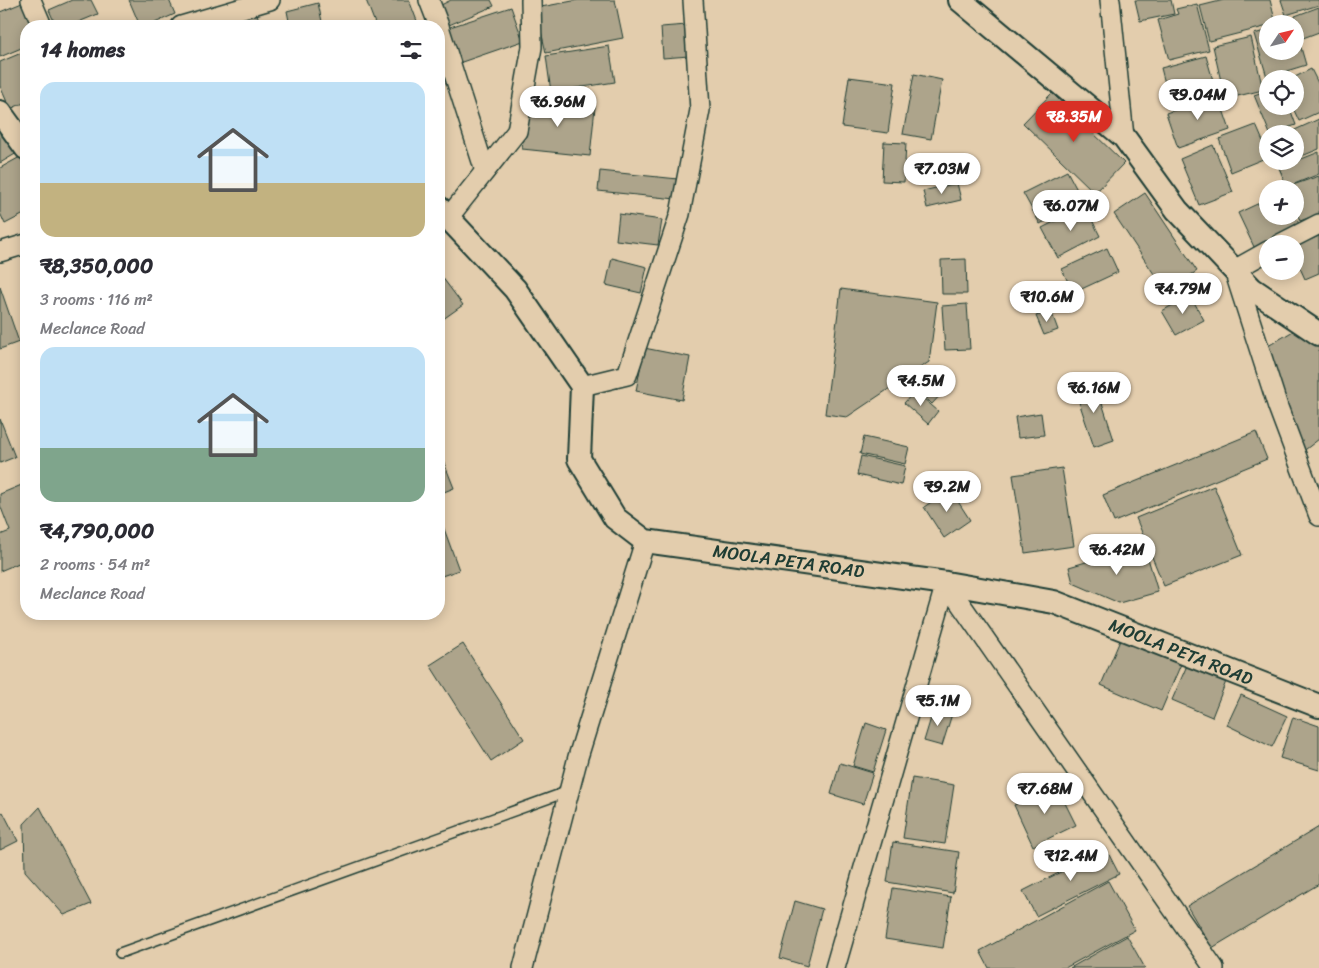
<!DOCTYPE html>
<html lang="en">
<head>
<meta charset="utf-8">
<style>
  body { margin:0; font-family:Sriracha,sans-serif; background:#f7f7f7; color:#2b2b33; height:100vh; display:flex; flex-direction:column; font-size:19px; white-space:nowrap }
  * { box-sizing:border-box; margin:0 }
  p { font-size:16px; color:#7c7c81 }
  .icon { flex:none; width:28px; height:28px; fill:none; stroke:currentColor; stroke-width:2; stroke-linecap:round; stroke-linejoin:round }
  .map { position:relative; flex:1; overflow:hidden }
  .panel { position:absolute; left:20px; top:20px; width:425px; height:600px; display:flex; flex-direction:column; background:#fff; border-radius:20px; box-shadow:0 2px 12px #0003 }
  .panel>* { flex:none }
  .needle { width:32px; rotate:55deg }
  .controls { position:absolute; left:1259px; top:15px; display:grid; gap:10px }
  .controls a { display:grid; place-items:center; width:45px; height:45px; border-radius:50%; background:#fff; box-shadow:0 2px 12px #0003; font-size:25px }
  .price { position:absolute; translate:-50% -42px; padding:0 11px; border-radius:18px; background:#fff; color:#222; font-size:16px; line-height:32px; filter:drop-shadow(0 1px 2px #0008) }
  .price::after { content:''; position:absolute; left:50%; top:30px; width:15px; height:11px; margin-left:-8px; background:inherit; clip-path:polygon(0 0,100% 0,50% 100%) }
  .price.current { background:#d93025; color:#fff }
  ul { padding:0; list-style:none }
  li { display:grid; align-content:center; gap:10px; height:265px; padding:0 20px }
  li span { display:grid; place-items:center; height:155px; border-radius:15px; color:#555 }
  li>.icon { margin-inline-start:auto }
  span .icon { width:90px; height:90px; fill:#fffc; stroke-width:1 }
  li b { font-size:21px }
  h2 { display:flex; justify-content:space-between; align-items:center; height:60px; padding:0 20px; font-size:21px }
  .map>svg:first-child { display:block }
  .building { fill:#ada48b; stroke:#1f3d34 }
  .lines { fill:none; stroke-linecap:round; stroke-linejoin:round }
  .service-casing { stroke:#1f3d34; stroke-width:12 }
  .minor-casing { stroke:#1f3d34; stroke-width:22 }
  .tertiary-casing { stroke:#1f3d34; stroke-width:26 }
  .service { stroke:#e3cdad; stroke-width:9 }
  .minor { stroke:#e3cdad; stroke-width:19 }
  .tertiary { stroke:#e3cdad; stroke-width:22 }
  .labels { text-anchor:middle; stroke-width:4.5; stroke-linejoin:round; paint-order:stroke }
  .street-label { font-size:18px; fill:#1f3d34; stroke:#e3cdad }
</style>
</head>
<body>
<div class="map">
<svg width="1319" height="968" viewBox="0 0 1319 968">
  <rect width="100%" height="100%" fill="#e3cdad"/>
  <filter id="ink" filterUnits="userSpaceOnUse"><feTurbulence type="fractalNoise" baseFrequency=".02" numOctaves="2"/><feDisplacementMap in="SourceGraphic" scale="10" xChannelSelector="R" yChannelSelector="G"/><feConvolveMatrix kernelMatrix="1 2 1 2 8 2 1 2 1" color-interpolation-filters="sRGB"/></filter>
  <g filter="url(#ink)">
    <!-- building -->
    <g class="building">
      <polygon points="72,0 91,0 98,14 69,26 56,26 49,10"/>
      <polygon points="129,0 169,0 175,14 148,26 140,26"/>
      <polygon points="366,0 409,0 417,21 404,26 376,26"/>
      <polygon points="451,0 491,0 494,6 449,25 441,5"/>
      <polygon points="578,0 615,0 623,38 546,53 536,8"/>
      <polygon points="1135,0 1171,0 1174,14 1140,21"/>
      <polygon points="1224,0 1270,0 1276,24 1268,24 1268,26 1209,41 1200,6"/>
      <polygon points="1281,0 1319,0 1319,5 1286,15"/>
      <polygon points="22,3 32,26 26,26 26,46 0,57 0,12"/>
      <polygon points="318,3 323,26 290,26 287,11"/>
      <polygon points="1197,4 1209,50 1169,60 1158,20 1178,14 1176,9"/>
      <polygon points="511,7 523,41 459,63 447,28"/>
      <polygon points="1319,7 1319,32 1303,38 1295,16"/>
      <polygon points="257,13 260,26 243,26 240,17"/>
      <polygon points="687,25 689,56 663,58 661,27"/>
      <polygon points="1295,27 1306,65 1267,77 1254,34 1268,30 1268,51 1295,51"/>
      <polygon points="1251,37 1263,90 1225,99 1213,46"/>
      <polygon points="609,46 615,82 551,92 546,56"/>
      <polygon points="26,51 26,102 10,109 0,86 0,62"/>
      <polygon points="1206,56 1216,91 1170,103 1161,68"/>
      <polygon points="1311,69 1319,85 1319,112 1299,121 1292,106 1295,106 1295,79 1291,79"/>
      <polygon points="914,74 942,80 931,139 903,134"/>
      <polygon points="849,77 895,83 888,133 842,127"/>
      <polygon points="1268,90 1268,106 1289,106 1296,125 1270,134 1254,95"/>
      <polygon points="1052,93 1124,163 1095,193 1023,123"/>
      <polygon points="1218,95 1230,130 1178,148 1166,113"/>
      <polygon points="527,100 595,107 590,156 522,149"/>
      <polygon points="1319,119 1319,149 1295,159 1295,134 1286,134"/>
      <polygon points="0,124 17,153 0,163"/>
      <polygon points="1256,125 1268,153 1268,157 1231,172 1219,139"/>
      <polygon points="884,142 906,143 904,182 882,181"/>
      <polygon points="1213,145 1233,192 1199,205 1180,159"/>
      <polygon points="1319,152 1319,174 1287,187 1279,168"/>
      <polygon points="20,157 26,169 26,213 5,224 0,213 0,168"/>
      <polygon points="600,171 678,179 676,199 598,191"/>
      <polygon points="1067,171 1083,201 1040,224 1023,193"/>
      <polygon points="1319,176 1319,214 1300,221 1295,207 1295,189 1288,189 1287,187"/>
      <polygon points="957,183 961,200 927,208 923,191"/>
      <polygon points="1145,193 1197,271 1166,292 1114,214"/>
      <polygon points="1268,199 1268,216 1295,216 1301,228 1255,249 1238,213"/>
      <polygon points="1085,206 1100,236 1058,258 1042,228"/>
      <polygon points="619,214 662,220 658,245 616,240"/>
      <polygon points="1319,236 1319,273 1305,279 1295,257 1295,246"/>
      <polygon points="1107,248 1118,272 1073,293 1062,269"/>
      <polygon points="612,258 647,267 641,293 606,285"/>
      <polygon points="966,259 967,294 942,294 941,260"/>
      <polygon points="439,273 463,305 439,322"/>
      <polygon points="0,287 19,342 0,349"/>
      <polygon points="841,289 937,302 929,362 847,417 825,414"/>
      <polygon points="1190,295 1204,320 1176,335 1162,311"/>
      <polygon points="967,304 970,349 945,350 942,306"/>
      <polygon points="1051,311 1058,330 1044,335 1036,316"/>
      <polygon points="1300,327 1319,343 1319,439 1301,453 1263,349"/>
      <polygon points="644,348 690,357 682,400 636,391"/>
      <polygon points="923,372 944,391 932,404 912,385"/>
      <polygon points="1095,381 1114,440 1094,447 1074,387"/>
      <polygon points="915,391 938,411 928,424 904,403"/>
      <polygon points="1041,413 1044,435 1018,438 1015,417"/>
      <polygon points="0,419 15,457 0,463"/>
      <polygon points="1256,432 1267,459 1114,522 1103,495"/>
      <polygon points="864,437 909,447 905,464 860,454"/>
      <polygon points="439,450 454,488 439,494"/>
      <polygon points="861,456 905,466 901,485 857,475"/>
      <polygon points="1062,468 1074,546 1025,553 1013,475"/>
      <polygon points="24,484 26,490 26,560 0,571 0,535 10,531 0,505 0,494"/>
      <polygon points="1214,486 1242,555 1164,586 1136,518"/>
      <polygon points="950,489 970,520 944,538 924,507"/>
      <polygon points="439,515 459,570 439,577"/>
      <polygon points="1144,545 1158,592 1119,603 1073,583 1069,567"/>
      <polygon points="1121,638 1181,664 1161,711 1101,685"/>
      <polygon points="463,644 524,739 491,761 430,665"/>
      <polygon points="1188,663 1227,679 1212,717 1172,700"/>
      <polygon points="1241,695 1287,716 1272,747 1227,725"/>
      <polygon points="934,708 952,714 942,746 924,741"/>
      <polygon points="1293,717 1319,726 1319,770 1280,758"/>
      <polygon points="866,723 886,730 873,772 853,766"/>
      <polygon points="840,763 873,773 863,804 831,794"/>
      <polygon points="912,778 954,785 945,844 903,838"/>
      <polygon points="1056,785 1076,825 1033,846 1014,805"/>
      <polygon points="40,807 91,904 64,915 25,871 24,824"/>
      <polygon points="3,812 18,841 0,850 0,814"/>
      <polygon points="1319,827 1319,884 1212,948 1187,906"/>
      <polygon points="893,842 959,852 953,893 887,882"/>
      <polygon points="1106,849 1119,874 1036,916 1023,891"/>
      <polygon points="1108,881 1135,930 1065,968 989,968 980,951"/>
      <polygon points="893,888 951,897 943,948 885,939"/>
      <polygon points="795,901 822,909 807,966 780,958"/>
      <polygon points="1127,936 1145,968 1070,968"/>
    </g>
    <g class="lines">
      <!-- service casing -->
      <g class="service-casing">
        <polyline id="service" points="120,953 569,791"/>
      </g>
      <!-- minor casing -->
      <g class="minor-casing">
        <g id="minor">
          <polyline points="31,0 42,26"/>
          <polyline points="429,0 439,26"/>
          <polyline points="1110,0 1124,137"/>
          <polyline points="181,26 270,0"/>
          <polyline points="439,27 485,171"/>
          <polyline points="448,218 517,131 532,47 531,0"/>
          <polyline points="1280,244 1319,224"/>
          <polyline points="1268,251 1234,270 1278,407 1319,516"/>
          <polyline points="0,252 26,244"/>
          <polyline points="582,386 627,375 680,214 700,110 693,0"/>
          <polyline points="946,583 1214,968"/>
          <polyline points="523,968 578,757 645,541"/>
          <polyline points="835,968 946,583"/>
        </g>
      </g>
      <!-- tertiary casing -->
      <g class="tertiary-casing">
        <g id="tertiary">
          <polyline points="960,0 1124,137 1177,210 1252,289 1319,334"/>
          <polyline points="0,112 26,148"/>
          <path id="s1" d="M439,208L515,289L582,386L579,459L615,518L645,541L946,583L1054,602L1319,706"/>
        </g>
      </g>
      <!-- service -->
      <use href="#service" class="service"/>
      <!-- minor -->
      <use href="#minor" class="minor"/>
      <!-- tertiary -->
      <use href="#tertiary" class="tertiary"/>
    </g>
  </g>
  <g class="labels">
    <!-- street labels -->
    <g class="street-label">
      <text dy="6" stroke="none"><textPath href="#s1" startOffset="554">MOOLA PETA ROAD</textPath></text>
      <text dy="6" stroke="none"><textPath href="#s1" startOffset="959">MOOLA PETA ROAD</textPath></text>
    </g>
  </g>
</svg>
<div class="controls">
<a><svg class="needle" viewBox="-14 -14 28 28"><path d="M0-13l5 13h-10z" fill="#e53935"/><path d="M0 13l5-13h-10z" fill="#7c7c81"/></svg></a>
<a><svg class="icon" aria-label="locate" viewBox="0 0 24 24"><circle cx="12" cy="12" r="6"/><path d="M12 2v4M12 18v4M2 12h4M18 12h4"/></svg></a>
<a><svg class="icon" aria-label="layers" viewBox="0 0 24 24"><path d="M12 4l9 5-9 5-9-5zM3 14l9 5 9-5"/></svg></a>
<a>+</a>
<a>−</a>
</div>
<b class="price" style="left:1198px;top:121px">₹9.04M</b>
<b class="price" style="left:558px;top:128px">₹6.96M</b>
<b class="price current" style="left:1074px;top:143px">₹8.35M</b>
<b class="price" style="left:942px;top:195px">₹7.03M</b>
<b class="price" style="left:1071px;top:232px">₹6.07M</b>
<b class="price" style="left:1183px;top:315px">₹4.79M</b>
<b class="price" style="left:1047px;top:323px">₹10.6M</b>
<b class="price" style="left:921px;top:407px">₹4.5M</b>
<b class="price" style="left:1094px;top:414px">₹6.16M</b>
<b class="price" style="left:947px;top:513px">₹9.2M</b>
<b class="price" style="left:1117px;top:576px">₹6.42M</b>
<b class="price" style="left:938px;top:727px">₹5.1M</b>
<b class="price" style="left:1045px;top:815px">₹7.68M</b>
<b class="price" style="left:1071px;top:882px">₹12.4M</b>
<section class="panel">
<h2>14 homes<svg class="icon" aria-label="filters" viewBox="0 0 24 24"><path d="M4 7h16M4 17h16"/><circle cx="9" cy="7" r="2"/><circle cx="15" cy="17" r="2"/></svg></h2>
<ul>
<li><span style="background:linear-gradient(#bfe0f5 65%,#c2b280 0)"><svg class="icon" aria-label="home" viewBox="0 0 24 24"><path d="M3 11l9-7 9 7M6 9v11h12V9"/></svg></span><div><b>₹8,350,000</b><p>3 rooms · 116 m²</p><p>Meclance Road</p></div></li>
<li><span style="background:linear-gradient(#bfe0f5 65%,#7fa58c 0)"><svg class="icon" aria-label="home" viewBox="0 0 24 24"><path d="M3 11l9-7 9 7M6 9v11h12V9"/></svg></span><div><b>₹4,790,000</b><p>2 rooms · 54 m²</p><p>Meclance Road</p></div></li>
</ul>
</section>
</div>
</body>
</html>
